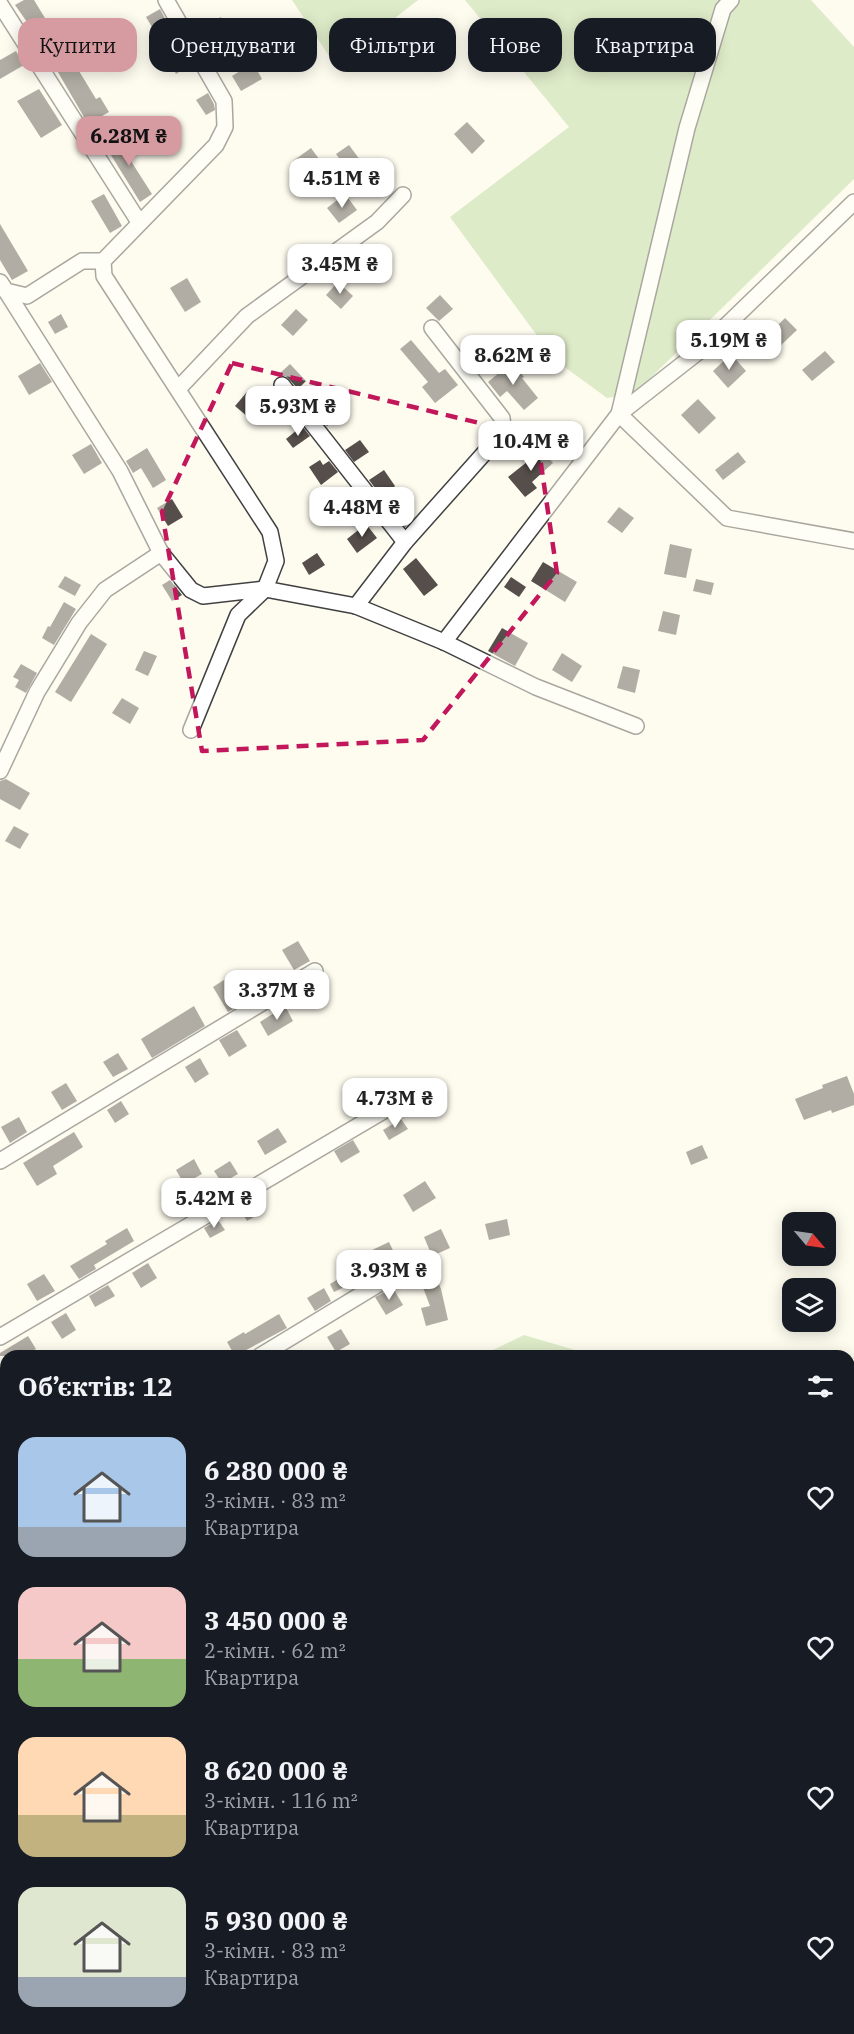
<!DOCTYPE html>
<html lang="uk">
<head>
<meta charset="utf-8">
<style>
  body { margin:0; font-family:"IBM Plex Serif",serif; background:#242831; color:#f1f3f6; height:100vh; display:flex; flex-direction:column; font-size:22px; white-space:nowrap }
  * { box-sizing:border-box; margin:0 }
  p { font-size:20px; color:#9ea1a6 }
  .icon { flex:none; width:33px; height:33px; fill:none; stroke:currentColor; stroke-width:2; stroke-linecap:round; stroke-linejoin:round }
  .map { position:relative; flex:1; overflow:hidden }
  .panel { position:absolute; left:0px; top:1350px; width:855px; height:684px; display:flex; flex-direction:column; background:#171b24; border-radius:18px 18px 0 0; box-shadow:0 3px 15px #0003 }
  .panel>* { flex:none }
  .banner { position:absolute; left:18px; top:18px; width:819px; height:54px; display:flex; gap:12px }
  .needle { width:39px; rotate:119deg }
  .buttons { position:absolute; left:782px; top:1212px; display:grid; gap:12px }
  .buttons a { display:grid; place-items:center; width:54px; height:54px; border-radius:12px; background:#171b24; box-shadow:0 3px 15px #0003; font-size:30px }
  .price { position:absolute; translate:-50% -51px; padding:0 14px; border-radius:12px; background:#fff; color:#222; font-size:20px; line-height:39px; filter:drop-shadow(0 2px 3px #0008) }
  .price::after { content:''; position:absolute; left:50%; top:36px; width:18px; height:14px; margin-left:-9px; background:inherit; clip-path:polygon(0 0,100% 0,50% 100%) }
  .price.selected { background:#d69aa1; color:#111 }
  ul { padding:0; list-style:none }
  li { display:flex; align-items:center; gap:18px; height:150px; padding:0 18px }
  li span { display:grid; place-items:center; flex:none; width:168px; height:120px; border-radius:18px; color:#555 }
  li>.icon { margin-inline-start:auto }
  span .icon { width:72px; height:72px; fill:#fffc; stroke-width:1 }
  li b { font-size:26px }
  h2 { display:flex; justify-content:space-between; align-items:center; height:72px; padding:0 18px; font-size:26px }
  .pill { padding:0 21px; border-radius:18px; background:#171b24; box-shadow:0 3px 15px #0003; font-size:21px; line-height:54px }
  .pill.selected { background:#d69aa1; color:#111 }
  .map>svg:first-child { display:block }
  .forest { fill:#b8d79a }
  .building { fill:#564e4a }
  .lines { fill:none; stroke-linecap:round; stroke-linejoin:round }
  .minor-casing { stroke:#414141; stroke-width:18 }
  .minor { stroke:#fff; stroke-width:15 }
  .marked { fill:none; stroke:#c2185b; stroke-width:4.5; stroke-dasharray:12 8; stroke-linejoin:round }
</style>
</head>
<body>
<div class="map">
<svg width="854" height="2034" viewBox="0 0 854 2034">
  <rect width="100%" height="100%" fill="#fefbef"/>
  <!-- forest -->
  <g class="forest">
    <polygon points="292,0 418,0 335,65"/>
    <polygon points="465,0 811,0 854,47 854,179 634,394 607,398 555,360 450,217 569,127"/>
    <polygon points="524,1335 595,1356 481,1356"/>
    <polygon points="849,1432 854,1434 854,1821 849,1822"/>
    <polygon points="6,1621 6,2028 300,2028 291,2034 0,2034 0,1625"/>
  </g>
  <!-- building -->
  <g class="building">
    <polygon points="24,0 34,0 51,28 49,29 73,68 76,66 96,99 100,97 109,112 88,124 37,36 15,5"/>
    <polygon points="160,9 168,24 155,32 146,17"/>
    <polygon points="221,17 230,31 211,43 202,28"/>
    <polygon points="181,45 192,64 176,74 165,54"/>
    <polygon points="16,51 24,65 0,79 0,60"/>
    <polygon points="253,63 262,79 241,91 232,76"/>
    <polygon points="39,89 62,125 41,138 17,101"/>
    <polygon points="208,93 214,104 215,110 206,115 196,100"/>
    <polygon points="467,122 485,141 472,154 454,134"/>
    <polygon points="124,136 135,154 129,158 152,194 140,202 106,147"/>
    <polygon points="349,145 366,168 353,178 336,154"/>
    <polygon points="311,148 322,163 304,176 293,161"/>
    <polygon points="104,194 122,226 110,233 91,201"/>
    <polygon points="345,194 357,210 339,223 327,208"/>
    <polygon points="0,224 28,271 12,280 0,260"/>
    <polygon points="370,254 388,274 379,282 361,262"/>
    <polygon points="187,278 201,302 185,312 170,288"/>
    <polygon points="338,282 353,296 341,309 326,295"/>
    <polygon points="440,295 453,309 439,321 426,308"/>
    <polygon points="296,309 308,320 293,336 281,325"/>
    <polygon points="61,314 68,327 55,334 48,322"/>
    <polygon points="785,318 797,330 778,348 767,336"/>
    <polygon points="411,340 439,373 445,369 458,385 435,403 422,387 428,382 400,349"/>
    <polygon points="825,351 835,362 812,381 802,370"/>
    <polygon points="731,354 746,371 728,388 713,371"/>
    <polygon points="512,362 524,377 522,378 538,398 524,410 507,391 500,397 488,382"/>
    <polygon points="40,363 52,382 29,395 18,376"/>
    <polygon points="290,364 306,381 298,389 286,376 278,375"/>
    <polygon points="247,392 267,410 255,423 235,406"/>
    <polygon points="328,397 342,413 327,426 313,409"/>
    <polygon points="698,399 716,418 699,434 681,415"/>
    <polygon points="302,426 310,436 293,448 286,439"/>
    <polygon points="360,440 369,452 354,462 345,450"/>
    <polygon points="91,444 102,463 84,474 72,455"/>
    <polygon points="539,447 553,463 532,482 537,488 525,497 508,477 532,458 530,455"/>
    <polygon points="147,448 166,480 153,488 141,468 133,473 126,461"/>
    <polygon points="738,452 746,462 723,480 715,470"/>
    <polygon points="320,460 323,465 329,461 338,472 321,485 309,467"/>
    <polygon points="384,470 395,486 394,487 412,520 405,527 369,480"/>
    <polygon points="172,499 183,517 168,526 157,508"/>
    <polygon points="619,507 634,518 622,533 607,522"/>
    <polygon points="366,524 377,538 357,553 347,539"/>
    <polygon points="670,544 692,549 686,578 664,574"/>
    <polygon points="317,553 325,565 309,575 302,563"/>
    <polygon points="416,558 438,585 424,596 403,569"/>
    <polygon points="543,562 577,582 565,602 531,581"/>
    <polygon points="65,576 81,585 75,596 58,587"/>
    <polygon points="511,577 526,587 519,597 504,587"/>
    <polygon points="696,579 714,583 711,595 693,591"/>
    <polygon points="170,580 182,595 172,601 162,585"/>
    <polygon points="64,602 76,609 54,645 42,638 48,626 50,627"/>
    <polygon points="663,611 680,615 676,635 658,631"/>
    <polygon points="502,628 528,643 515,666 488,651"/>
    <polygon points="91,634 107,644 71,702 55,692"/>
    <polygon points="144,651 157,656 148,676 135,670"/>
    <polygon points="562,653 582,666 572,682 552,670"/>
    <polygon points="21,664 37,673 26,693 15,687 19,680 13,677"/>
    <polygon points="623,666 640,670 635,693 617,688"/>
    <polygon points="122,698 139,708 130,724 112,713"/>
    <polygon points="6,779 30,793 20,810 0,799 0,781"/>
    <polygon points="14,826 29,834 20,849 5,841"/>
    <polygon points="298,941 310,961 294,970 282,950"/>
    <polygon points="230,976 245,1002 228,1012 213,987"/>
    <polygon points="194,1006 205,1026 152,1058 141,1039"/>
    <polygon points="285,1006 293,1021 268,1036 260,1022"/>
    <polygon points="237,1030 247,1046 229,1057 219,1040"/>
    <polygon points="118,1053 128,1069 113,1077 103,1062"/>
    <polygon points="200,1058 209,1074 195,1083 185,1067"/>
    <polygon points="847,1076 854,1094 854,1105 832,1113 831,1110 804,1120 795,1099 823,1088 822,1085"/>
    <polygon points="66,1083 77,1101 62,1110 51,1092"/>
    <polygon points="371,1092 377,1102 362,1111 355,1101"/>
    <polygon points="121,1101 129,1114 115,1123 107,1110"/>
    <polygon points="19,1117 27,1132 10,1143 1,1127"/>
    <polygon points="401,1119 408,1129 389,1140 383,1130"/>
    <polygon points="278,1128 287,1142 265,1155 257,1141"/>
    <polygon points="74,1132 83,1147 53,1166 57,1174 37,1186 23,1163"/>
    <polygon points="353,1140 360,1152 341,1163 334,1151"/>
    <polygon points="702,1145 708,1158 691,1165 686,1152"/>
    <polygon points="194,1159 202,1174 184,1184 176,1170"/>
    <polygon points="230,1161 238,1174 222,1183 214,1171"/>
    <polygon points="425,1181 436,1198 413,1212 403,1195"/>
    <polygon points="257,1199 264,1211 247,1221 240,1209"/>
    <polygon points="507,1219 510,1235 489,1240 485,1224"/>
    <polygon points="218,1220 225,1230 210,1238 204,1228"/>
    <polygon points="127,1228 134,1241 94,1265 96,1269 79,1279 70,1266 107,1244 105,1241"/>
    <polygon points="441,1229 450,1248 432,1256 424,1237"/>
    <polygon points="389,1242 398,1261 334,1292 330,1284 375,1257 372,1250"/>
    <polygon points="148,1263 157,1278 141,1288 132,1273"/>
    <polygon points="433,1271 441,1289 448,1320 426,1326 421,1308 430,1306 419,1277"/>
    <polygon points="44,1274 55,1291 37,1301 27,1284"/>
    <polygon points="108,1285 115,1296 95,1307 89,1296"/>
    <polygon points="324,1288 331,1301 315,1311 307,1298"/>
    <polygon points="393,1288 403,1305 386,1315 375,1297"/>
    <polygon points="66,1313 76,1330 62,1339 51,1322"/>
    <polygon points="279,1314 287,1328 235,1356 227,1342 244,1332 245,1334"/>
    <polygon points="341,1329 350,1344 336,1352 327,1337"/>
    <polygon points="28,1336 36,1349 24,1356 0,1356 0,1353"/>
  </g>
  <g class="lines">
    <!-- minor casing -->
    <g class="minor-casing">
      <g id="minor">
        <polyline points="166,0 224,101 225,127 216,145 103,261 104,276 270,532 276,561 265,589 238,615 191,730"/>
        <polyline points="731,0 723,9 687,128 619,414 727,518 854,541"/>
        <polyline points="0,4 139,222"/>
        <polyline points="0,282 6,291 27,296 82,261 103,261"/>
        <polyline points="6,291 120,471 161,553"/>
        <polyline points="282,385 405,542"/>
        <polyline points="178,389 247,316 377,222 403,195"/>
        <polyline points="356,606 405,542 496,440 503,429 502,418 432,328"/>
        <polyline points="444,642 619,414 702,349 854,202"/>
        <polyline points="0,771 37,692 79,623 105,590 161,553 191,590 203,596 265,589 356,606 444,642 536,687 636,726"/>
        <polyline points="0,1161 315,971"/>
        <polyline points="0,1337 402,1100"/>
        <polyline points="260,1356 395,1274"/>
        <polyline points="0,1513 6,1509"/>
        <polyline points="849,1842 854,1839"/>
        <polyline points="379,2034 381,2028"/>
        <polyline points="555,2034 557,2028"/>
        <polyline points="716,2034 719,2028"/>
      </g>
    </g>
    <!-- minor -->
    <use href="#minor" class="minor"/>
  </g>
  <!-- marked area -->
  <path d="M0 0H854V2034H0ZM232,363L537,437L557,573L423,740L202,751L162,512Z" fill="#fefbef" fill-opacity=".55" fill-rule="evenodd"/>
  <path class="marked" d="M232,363L537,437L557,573L423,740L202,751L162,512Z"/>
</svg>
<div class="buttons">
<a><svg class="needle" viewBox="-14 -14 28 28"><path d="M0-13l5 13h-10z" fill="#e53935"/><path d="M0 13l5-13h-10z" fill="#9ea1a6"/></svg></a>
<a><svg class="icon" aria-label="layers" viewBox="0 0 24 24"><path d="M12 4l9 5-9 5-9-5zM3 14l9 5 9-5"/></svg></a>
</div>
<b class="price selected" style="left:129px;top:167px">6.28M ₴</b>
<b class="price" style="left:342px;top:209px">4.51M ₴</b>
<b class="price" style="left:340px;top:295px">3.45M ₴</b>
<b class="price" style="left:729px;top:371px">5.19M ₴</b>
<b class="price" style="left:513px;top:386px">8.62M ₴</b>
<b class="price" style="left:298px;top:437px">5.93M ₴</b>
<b class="price" style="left:531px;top:472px">10.4M ₴</b>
<b class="price" style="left:362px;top:538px">4.48M ₴</b>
<b class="price" style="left:277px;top:1021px">3.37M ₴</b>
<b class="price" style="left:395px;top:1129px">4.73M ₴</b>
<b class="price" style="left:214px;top:1229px">5.42M ₴</b>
<b class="price" style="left:389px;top:1301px">3.93M ₴</b>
<div class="banner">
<a class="pill selected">Купити</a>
<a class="pill">Орендувати</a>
<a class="pill">Фільтри</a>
<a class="pill">Нове</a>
<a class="pill">Квартира</a>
</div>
<section class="panel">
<h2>Об’єктів: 12<svg class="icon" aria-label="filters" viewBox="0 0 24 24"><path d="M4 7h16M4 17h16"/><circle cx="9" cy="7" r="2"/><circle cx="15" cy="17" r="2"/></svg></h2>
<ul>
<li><span style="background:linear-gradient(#a9c7e8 75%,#9aa5b1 0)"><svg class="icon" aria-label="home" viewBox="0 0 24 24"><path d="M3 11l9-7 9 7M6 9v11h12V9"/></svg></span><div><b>6 280 000 ₴</b><p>3-кімн. · 83 m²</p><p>Квартира</p></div><svg class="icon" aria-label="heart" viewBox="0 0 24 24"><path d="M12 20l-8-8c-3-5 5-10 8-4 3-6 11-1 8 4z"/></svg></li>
<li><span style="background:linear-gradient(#f6c9c9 60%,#8fb573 0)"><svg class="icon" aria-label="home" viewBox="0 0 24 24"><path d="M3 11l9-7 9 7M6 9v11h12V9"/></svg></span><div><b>3 450 000 ₴</b><p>2-кімн. · 62 m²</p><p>Квартира</p></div><svg class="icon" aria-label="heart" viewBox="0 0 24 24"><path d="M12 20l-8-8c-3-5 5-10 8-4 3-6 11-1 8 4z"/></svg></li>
<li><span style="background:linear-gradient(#ffd9b3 65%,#c2b280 0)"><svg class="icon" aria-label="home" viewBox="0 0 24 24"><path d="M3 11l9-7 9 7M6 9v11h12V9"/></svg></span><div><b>8 620 000 ₴</b><p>3-кімн. · 116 m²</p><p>Квартира</p></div><svg class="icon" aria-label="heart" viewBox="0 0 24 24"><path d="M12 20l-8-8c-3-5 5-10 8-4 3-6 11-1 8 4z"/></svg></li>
<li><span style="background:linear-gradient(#dfe7d0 75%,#9aa5b1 0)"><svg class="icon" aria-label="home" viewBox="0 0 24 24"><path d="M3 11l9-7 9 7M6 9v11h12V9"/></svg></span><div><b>5 930 000 ₴</b><p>3-кімн. · 83 m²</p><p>Квартира</p></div><svg class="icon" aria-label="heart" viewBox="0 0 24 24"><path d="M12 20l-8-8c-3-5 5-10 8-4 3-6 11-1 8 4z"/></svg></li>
</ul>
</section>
</div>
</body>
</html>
